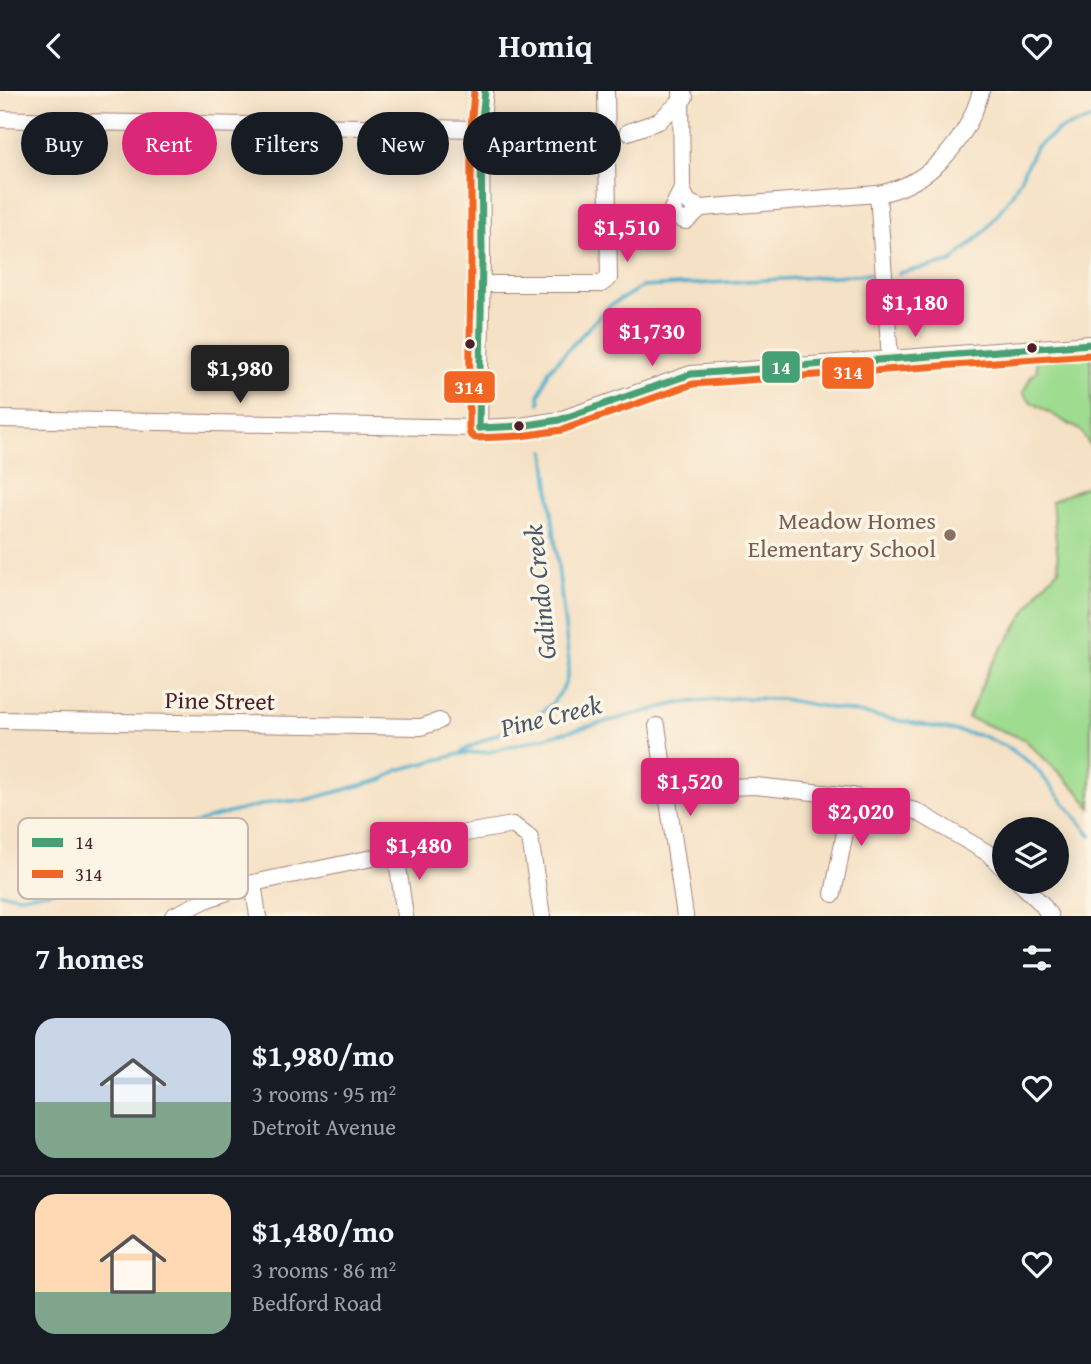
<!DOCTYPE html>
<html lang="en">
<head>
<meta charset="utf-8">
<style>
  body { margin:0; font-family:"Gentium Book Plus",serif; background:#242831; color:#f1f3f6; height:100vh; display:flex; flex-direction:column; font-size:26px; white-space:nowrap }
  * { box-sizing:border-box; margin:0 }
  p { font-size:23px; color:#9ea1a6 }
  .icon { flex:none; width:38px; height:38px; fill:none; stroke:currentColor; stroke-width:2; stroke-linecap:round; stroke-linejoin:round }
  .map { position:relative; height:825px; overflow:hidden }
  .side { display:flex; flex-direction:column; background:#171b24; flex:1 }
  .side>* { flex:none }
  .hud { position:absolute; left:21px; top:21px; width:700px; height:63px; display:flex; gap:14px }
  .buttons { position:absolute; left:992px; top:726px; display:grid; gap:14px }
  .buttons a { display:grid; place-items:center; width:77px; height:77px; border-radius:50%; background:#171b24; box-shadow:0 4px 18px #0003; font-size:35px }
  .price { position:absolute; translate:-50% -60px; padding:0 16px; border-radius:7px; background:#db2777; color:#fff; font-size:23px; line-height:46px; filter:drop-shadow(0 2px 4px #0008) }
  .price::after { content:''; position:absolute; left:50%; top:42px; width:21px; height:16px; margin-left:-10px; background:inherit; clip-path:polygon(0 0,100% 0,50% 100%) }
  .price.active { background:#222; color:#fff }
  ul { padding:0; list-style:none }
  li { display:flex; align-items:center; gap:21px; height:175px; padding:0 35px }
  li+li { border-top:2px solid #363941 }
  li span { display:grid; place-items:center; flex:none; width:196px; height:140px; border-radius:21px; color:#555 }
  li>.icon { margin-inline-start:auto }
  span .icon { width:84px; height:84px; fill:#fffc; stroke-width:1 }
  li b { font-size:30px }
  h2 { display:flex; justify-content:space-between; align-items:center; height:84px; padding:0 35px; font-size:30px }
  .tag { padding:0 24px; border-radius:32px; background:#171b24; box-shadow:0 4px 18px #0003; font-size:24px; line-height:63px }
  .tag.active { background:#db2777; color:#fff }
  header { display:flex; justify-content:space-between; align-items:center; height:91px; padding:0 35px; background:#171b24; font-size:32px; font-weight:600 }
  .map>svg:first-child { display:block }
  .green { fill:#9edc90; stroke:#747e5e; stroke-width:2 }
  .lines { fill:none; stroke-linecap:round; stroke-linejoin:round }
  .stream { stroke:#4badca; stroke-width:3.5 }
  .minor-casing { stroke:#a08078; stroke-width:18 }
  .minor { stroke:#fff; stroke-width:16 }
  .bus-1-casing { stroke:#fcf5e5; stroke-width:12 }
  .bus-2-casing { stroke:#fcf5e5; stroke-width:12 }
  .bus-1 { stroke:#46a076; stroke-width:7 }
  .bus-2 { stroke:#f26522; stroke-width:7 }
  .bus-dot { fill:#4a1f2b; stroke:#fcf5e5; stroke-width:2.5 }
  .education-dot { fill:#8d6e63; stroke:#fcf5e5; stroke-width:2.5 }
  .labels { text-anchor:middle; stroke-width:7; stroke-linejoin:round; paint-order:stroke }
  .education-label { font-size:24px; fill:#785e54; stroke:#fcf5e5; text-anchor:end }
  .street-label { font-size:24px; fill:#4a1f2b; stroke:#fcf5e5 }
  .water-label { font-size:26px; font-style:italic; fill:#4a586b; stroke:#fcf5e5 }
  .key { fill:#fcf5e5; stroke:#c7b5ad; stroke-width:2 }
  .key-label { font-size:19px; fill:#4a1f2b }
  .line-badge { stroke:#fcf5e5; stroke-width:2.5 }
  .badge-label { font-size:19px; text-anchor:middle; font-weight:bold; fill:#fff }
</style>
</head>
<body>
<header><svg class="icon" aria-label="back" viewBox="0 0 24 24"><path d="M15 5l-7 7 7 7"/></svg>Homiq<svg class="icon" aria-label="heart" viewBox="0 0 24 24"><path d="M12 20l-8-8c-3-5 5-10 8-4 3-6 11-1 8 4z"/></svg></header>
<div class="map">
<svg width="1091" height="825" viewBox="0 0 1091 825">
  <rect width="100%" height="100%" fill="#fcf5e5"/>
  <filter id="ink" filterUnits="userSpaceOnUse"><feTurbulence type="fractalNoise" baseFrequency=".0143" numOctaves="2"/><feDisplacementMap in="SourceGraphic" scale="14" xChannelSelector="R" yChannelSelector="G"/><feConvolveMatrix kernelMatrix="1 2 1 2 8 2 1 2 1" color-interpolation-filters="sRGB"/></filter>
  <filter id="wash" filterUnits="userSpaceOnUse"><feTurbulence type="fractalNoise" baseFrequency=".00686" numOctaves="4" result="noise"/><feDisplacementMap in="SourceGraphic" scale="28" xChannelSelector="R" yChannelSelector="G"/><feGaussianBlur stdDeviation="1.57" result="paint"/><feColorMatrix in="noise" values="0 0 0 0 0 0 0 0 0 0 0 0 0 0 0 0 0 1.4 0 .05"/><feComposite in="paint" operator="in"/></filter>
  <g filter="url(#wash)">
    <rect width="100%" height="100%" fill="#f5e1c5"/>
    <!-- green -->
    <g class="green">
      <polygon points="1091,253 1091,356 1081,340 1031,311 1023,302 1030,287 1037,280 1035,257"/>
      <polygon points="1091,393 1091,717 1077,699 1024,648 968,627 989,578 1041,497 1059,478 1052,410"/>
    </g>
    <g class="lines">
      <!-- stream -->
      <g class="stream">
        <polyline points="899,182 951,171 985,140 1013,102 1036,56 1059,39 1091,28"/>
        <polyline points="540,312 539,305 549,279 609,215 642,196 870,183"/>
        <path d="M462,661C496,638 546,635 565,593C568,587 568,579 569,572L545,360"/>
        <polyline points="0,802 20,805 48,801 74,793 161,747 209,727 277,710 303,710 384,688 398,679 460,663 488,661 679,612 736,607 782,608 983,645 1011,658 1033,674 1091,744"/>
      </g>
    </g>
  </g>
  <g filter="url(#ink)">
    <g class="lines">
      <!-- minor casing -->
      <g class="minor-casing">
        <g id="minor">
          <path d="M681,0L682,98L688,111L701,117L878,103C931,93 967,50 981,0"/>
          <polyline points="0,28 81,31 481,38"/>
          <polyline points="628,41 659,30 685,6"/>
          <path d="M682,98L672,118C675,124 680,129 686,130L701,117"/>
          <polyline points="878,103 890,268"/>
          <polyline points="481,193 601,193 609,187 606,0"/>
          <polyline points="0,328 479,337 521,335 559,329 691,283 1091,253"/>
          <polyline points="479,337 482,167 481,38 485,0"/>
          <polyline points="0,629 421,636 439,630"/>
          <polyline points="657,635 685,825"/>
          <polyline points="667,698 755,695 852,705 916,720 988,762 1004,778"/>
          <polyline points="396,762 405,825"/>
          <polyline points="1019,791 1042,813 1050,825"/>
          <polyline points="253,792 258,825"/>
          <polyline points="833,803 852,705"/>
          <polyline points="173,825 208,808 253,792 396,762 460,743 513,734 530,747 542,825"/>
        </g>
      </g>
      <!-- minor -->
      <use href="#minor" class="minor"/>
      <!-- bus-1 casing -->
      <g class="bus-1-casing">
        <g id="bus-1">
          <polyline points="479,337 521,335 559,329 691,283 1091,253"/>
          <polyline points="479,337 482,167 481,38 485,0"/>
        </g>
      </g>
      <!-- bus-2 casing -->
      <g class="bus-2-casing">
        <polyline id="bus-2" points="474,0 471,38 471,167 469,337 470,343 475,347 521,345 562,339 693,293 1091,264"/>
      </g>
      <!-- bus-1 -->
      <use href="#bus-1" class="bus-1"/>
      <!-- bus-2 -->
      <use href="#bus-2" class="bus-2"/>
    </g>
  </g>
  <!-- markers -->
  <g class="bus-dot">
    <circle cx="470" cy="253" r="6"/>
    <circle cx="1032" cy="257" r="6"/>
    <circle cx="519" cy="335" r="6"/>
  </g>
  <circle class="education-dot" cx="950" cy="444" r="7"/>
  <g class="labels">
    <!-- education labels -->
    <g class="education-label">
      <text x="936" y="438">Meadow Homes<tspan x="936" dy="28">Elementary School</tspan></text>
    </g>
    <!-- street labels -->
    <g class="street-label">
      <text transform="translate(220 610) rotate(1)" y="8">Pine Street</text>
    </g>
    <!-- water labels -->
    <g class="water-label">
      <text transform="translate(540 501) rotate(-96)" y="9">Galindo Creek</text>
      <text transform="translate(551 625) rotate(-14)" y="9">Pine Creek</text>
    </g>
  </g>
  <!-- legend -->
  <rect x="18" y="727" width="230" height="81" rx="10" class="key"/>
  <rect x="32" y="747" width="31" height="9" fill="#46a076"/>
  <rect x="32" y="779" width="31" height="8" fill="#f26522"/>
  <g class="key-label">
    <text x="75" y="758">14</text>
    <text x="75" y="790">314</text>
  </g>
  <g class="line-badge">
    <rect x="761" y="259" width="40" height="34" rx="7" fill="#46a076"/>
    <rect x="821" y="265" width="54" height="34" rx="7" fill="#f26522"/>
    <rect x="443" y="279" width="53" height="34" rx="7" fill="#f26522"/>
  </g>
  <g class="badge-label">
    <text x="781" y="283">14</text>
    <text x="848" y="288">314</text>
    <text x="469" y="303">314</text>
  </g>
</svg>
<div class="buttons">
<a><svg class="icon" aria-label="layers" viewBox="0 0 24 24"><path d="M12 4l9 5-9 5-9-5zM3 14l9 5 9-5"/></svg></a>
</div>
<b class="price" style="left:627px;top:173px">$1,510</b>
<b class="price" style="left:915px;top:248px">$1,180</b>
<b class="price" style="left:652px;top:277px">$1,730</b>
<b class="price active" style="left:240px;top:314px">$1,980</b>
<b class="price" style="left:690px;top:727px">$1,520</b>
<b class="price" style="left:861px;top:757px">$2,020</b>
<b class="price" style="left:419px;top:791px">$1,480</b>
<div class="hud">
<a class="tag">Buy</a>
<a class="tag active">Rent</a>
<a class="tag">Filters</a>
<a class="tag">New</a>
<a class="tag">Apartment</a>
</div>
</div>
<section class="side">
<h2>7 homes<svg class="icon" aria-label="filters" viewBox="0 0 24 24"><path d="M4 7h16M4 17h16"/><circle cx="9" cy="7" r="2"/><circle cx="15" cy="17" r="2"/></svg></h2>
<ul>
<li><span style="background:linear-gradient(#c9d6e8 60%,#7fa58c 0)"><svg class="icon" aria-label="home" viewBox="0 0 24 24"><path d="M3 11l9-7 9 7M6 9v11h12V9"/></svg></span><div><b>$1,980/mo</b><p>3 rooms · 95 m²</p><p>Detroit Avenue</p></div><svg class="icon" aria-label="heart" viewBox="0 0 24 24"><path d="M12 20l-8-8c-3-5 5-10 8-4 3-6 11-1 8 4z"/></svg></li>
<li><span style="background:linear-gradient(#ffd9b3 70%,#7fa58c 0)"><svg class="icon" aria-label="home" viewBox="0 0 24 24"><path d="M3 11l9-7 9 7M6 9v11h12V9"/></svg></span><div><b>$1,480/mo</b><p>3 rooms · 86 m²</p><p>Bedford Road</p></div><svg class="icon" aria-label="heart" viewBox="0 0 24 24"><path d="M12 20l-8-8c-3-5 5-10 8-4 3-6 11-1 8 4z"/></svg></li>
</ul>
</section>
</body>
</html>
